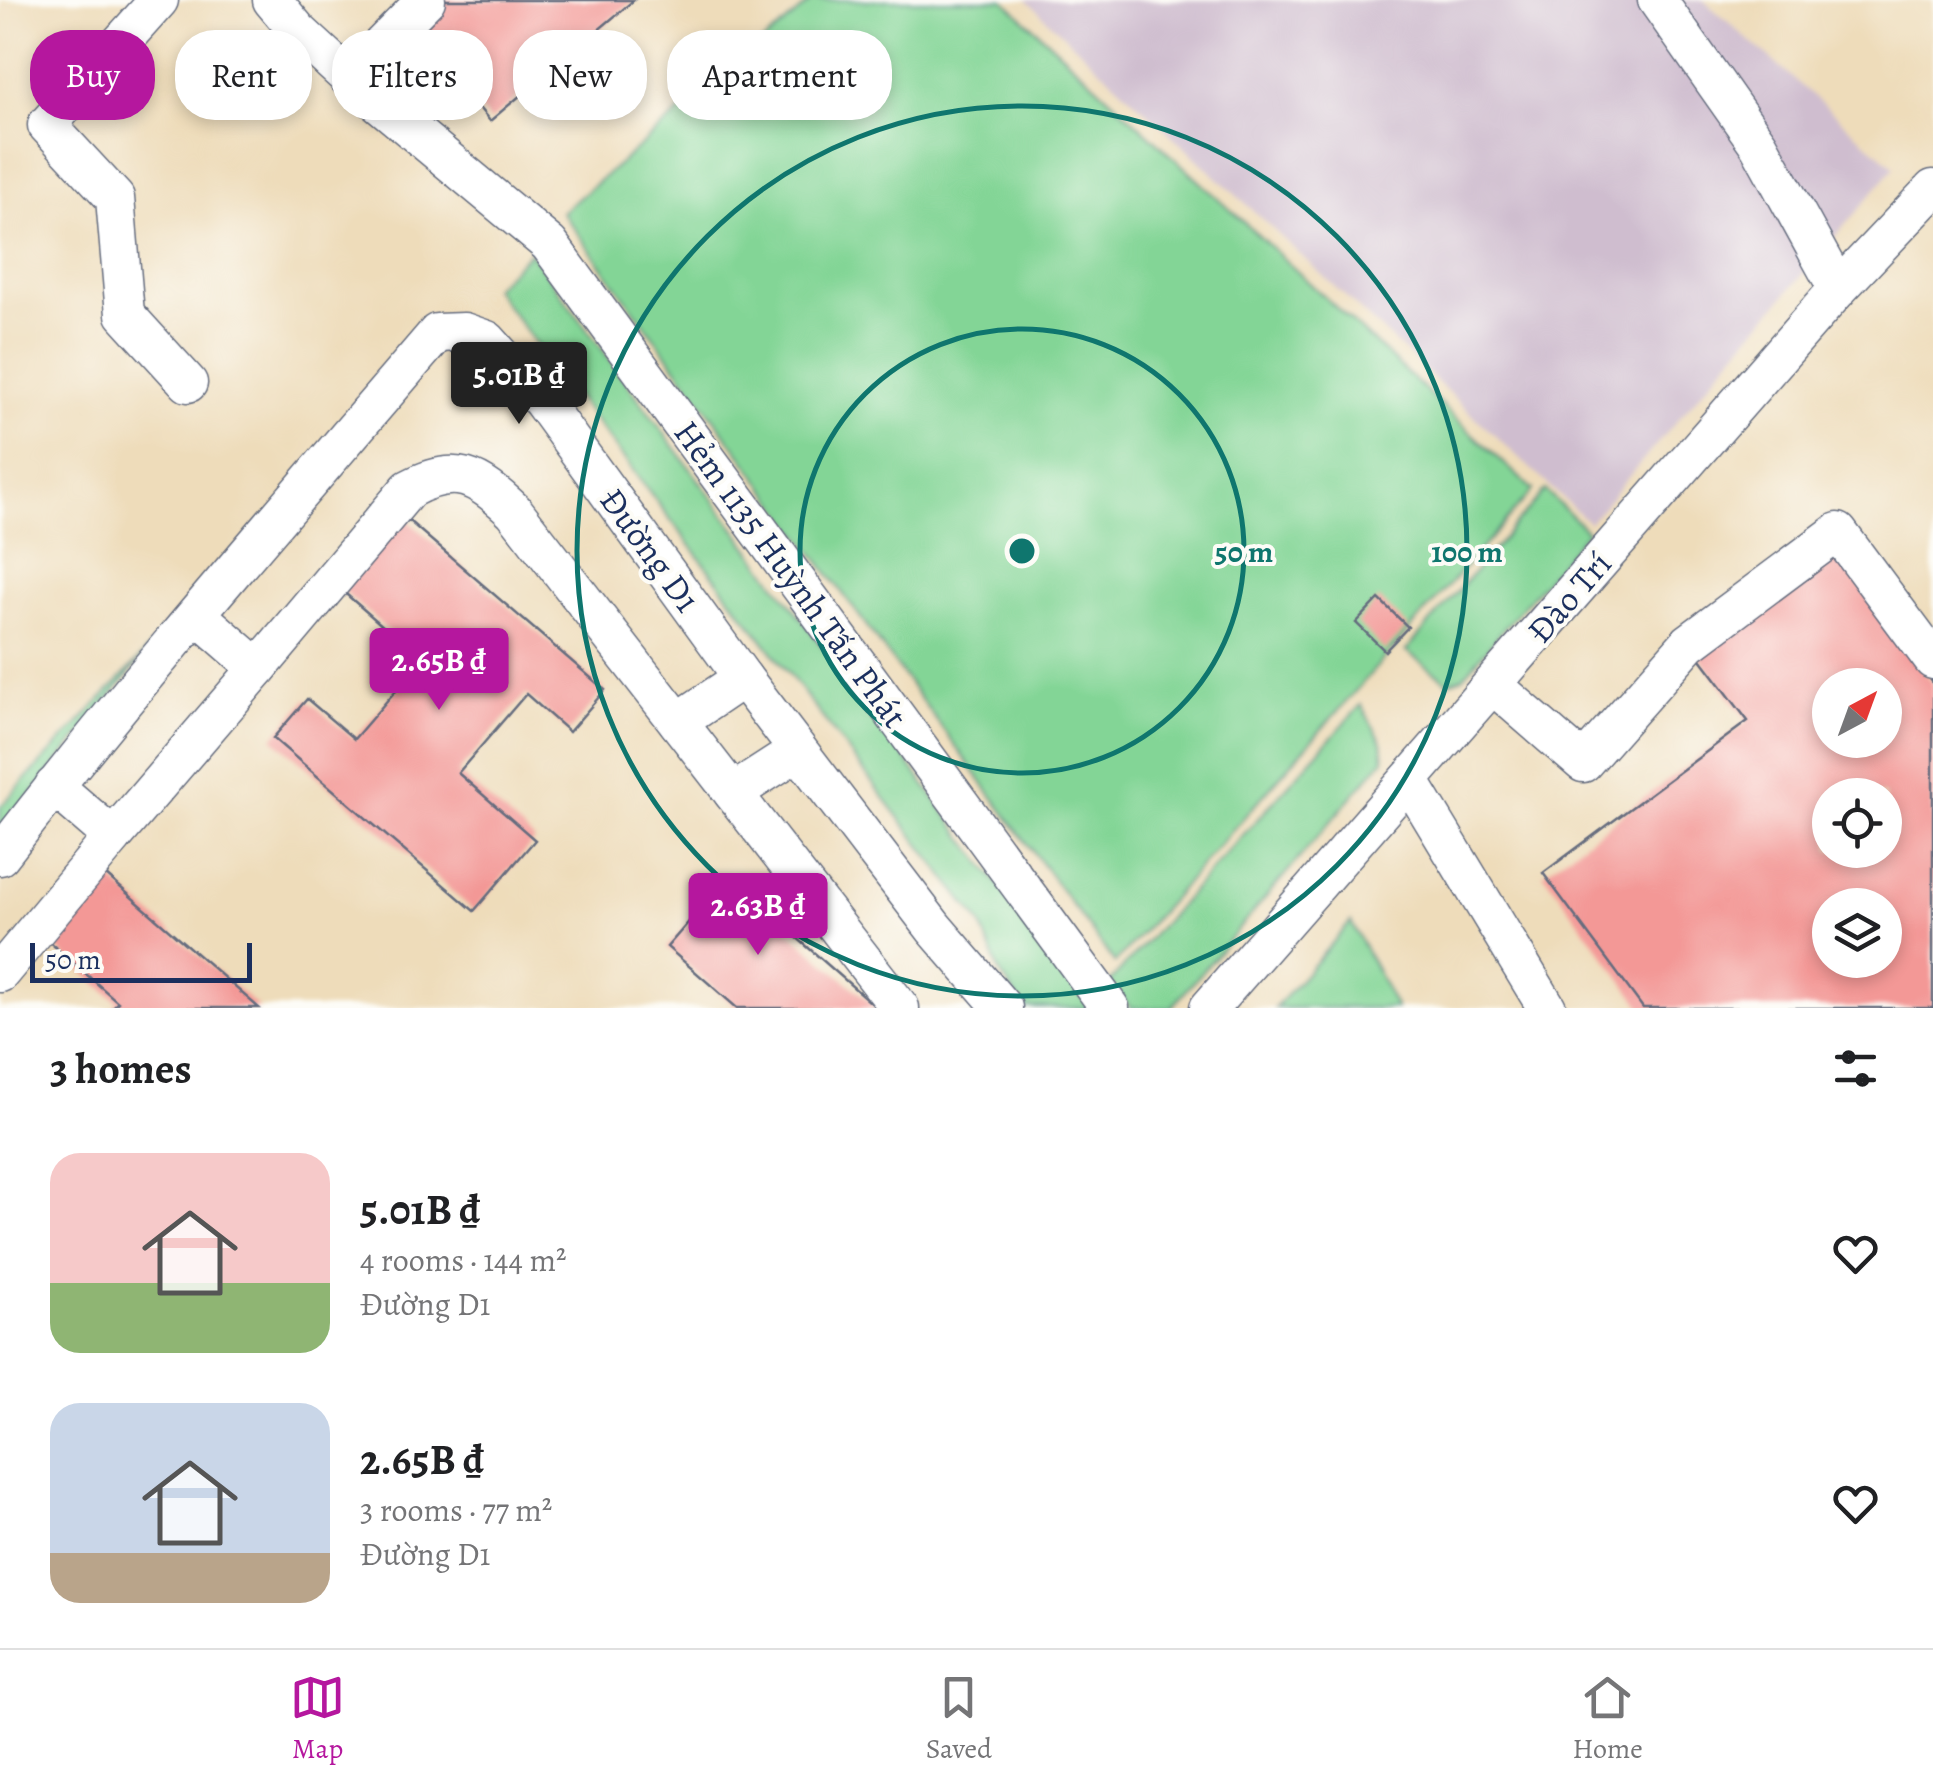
<!DOCTYPE html>
<html lang="en">
<head>
<meta charset="utf-8">
<style>
  body { margin:0; font-family:Alegreya,serif; background:#f6f6f6; color:#202124; height:100vh; display:flex; flex-direction:column; font-size:38px; white-space:nowrap }
  * { box-sizing:border-box; margin:0 }
  p { font-size:32px; color:#757577 }
  .icon { flex:none; width:55px; height:55px; fill:none; stroke:currentColor; stroke-width:2; stroke-linecap:round; stroke-linejoin:round }
  .map { position:relative; height:1008px; overflow:hidden }
  .sheet { display:flex; flex-direction:column; background:#fff; flex:1 }
  .sheet>* { flex:none }
  .guide { position:absolute; left:30px; top:30px; width:1000px; height:90px; display:flex; gap:20px }
  .needle { width:65px; rotate:41deg }
  .buttons { position:absolute; left:1812px; top:668px; display:grid; gap:20px }
  .buttons a { display:grid; place-items:center; width:90px; height:90px; border-radius:50%; background:#fff; box-shadow:0 5px 15px #0003; font-size:50px }
  .scale { position:absolute; left:30px; bottom:25px; width:222px; box-sizing:border-box; padding-left:10px; border:5px solid #1b2f5e; border-top:0; font-size:28px; line-height:35px; white-space:nowrap; color:#1b2f5e; -webkit-text-stroke:8px #fdfcf7; paint-order:stroke }
  .price { position:absolute; translate:-50% -85px; padding:0 22px; border-radius:10px; background:#b5179e; color:#fff; font-size:32px; line-height:65px; filter:drop-shadow(0 2px 5px #0008) }
  .price::after { content:''; position:absolute; left:50%; top:60px; width:30px; height:22px; margin-left:-15px; background:inherit; clip-path:polygon(0 0,100% 0,50% 100%) }
  .price.on { background:#222; color:#fff }
  ul { padding:0; list-style:none }
  li { display:flex; align-items:center; gap:30px; height:250px; padding:0 50px }
  li span { display:grid; place-items:center; flex:none; width:280px; height:200px; border-radius:30px; color:#555 }
  li>.icon { margin-inline-start:auto }
  span .icon { width:120px; height:120px; fill:#fffc; stroke-width:1 }
  li b { font-size:42px }
  h2 { display:flex; justify-content:space-between; align-items:center; height:120px; padding:0 50px; font-size:42px }
  .chip { padding:0 35px; border-radius:40px; background:#fff; box-shadow:0 5px 15px #0003; font-size:35px; line-height:90px }
  .chip.on { background:#b5179e; color:#fff }
  .menu { display:flex; justify-content:space-around; align-items:center; height:140px; border-top:2px solid #e0e0e0; background:#fff; font-size:28px; color:#757577 }
  .menu a { display:grid; justify-items:center; gap:5px }
  .menu .on { color:#b5179e }
  .map>svg:first-child { display:block }
  .industrial { fill:#cfbdcf }
  .green { fill:#83d596; stroke:#4f827a; stroke-width:2.5 }
  .building { fill:#f39896; fill-rule:evenodd }
  .lines { fill:none; stroke-linecap:round; stroke-linejoin:round }
  .minor-casing { stroke:#656c7e; stroke-width:41 }
  .minor { stroke:#fff; stroke-width:38 }
  .ring { fill:none; stroke:#0f766e; stroke-width:5 }
  .labels { text-anchor:middle; stroke-width:8; stroke-linejoin:round; paint-order:stroke }
  .street-label { font-size:35px; fill:#1b2f5e; stroke:#fdfcf7 }
  .centre { fill:#0f766e; stroke:#fdfcf7; stroke-width:5 }
  .ring-label { font-size:30px; text-anchor:middle; font-weight:bold; fill:#0f766e; stroke:#fdfcf7; stroke-width:8; stroke-linejoin:round; paint-order:stroke }
</style>
</head>
<body>
<div class="map">
<svg width="1933" height="1008" viewBox="0 0 1933 1008">
  <rect width="100%" height="100%" fill="#fdfcf7"/>
  <filter id="ink" filterUnits="userSpaceOnUse"><feTurbulence type="fractalNoise" baseFrequency=".01" numOctaves="2"/><feDisplacementMap in="SourceGraphic" scale="20" xChannelSelector="R" yChannelSelector="G"/><feConvolveMatrix kernelMatrix="1 2 1 2 8 2 1 2 1" color-interpolation-filters="sRGB"/></filter>
  <filter id="wash" filterUnits="userSpaceOnUse"><feTurbulence type="fractalNoise" baseFrequency=".0048" numOctaves="4" result="noise"/><feDisplacementMap in="SourceGraphic" scale="40" xChannelSelector="R" yChannelSelector="G"/><feGaussianBlur stdDeviation="2.25" result="paint"/><feColorMatrix in="noise" values="0 0 0 0 0 0 0 0 0 0 0 0 0 0 0 0 0 1.4 0 .05"/><feComposite in="paint" operator="in"/></filter>
  <g filter="url(#wash)">
    <rect width="100%" height="100%" fill="#eedcba"/>
    <!-- industrial -->
    <polygon class="industrial" points="1026,0 1703,0 1895,167 1589,523"/>
    <!-- green -->
    <g class="green">
      <polygon points="813,0 1004,0 1533,490 1115,963 562,212"/>
      <polygon points="530,252 1090,1008 1024,1008 1000,973 981,924 493,288"/>
      <polygon points="1545,490 1587,531 1463,677 1448,682 1406,651"/>
      <polygon points="155,642 0,834 0,807"/>
      <polygon points="1361,705 1382,742 1384,759 1171,1008 1131,1008 1109,983"/>
      <polygon points="1351,922 1396,1008 1275,1008"/>
    </g>
    <g id="blocks">
      <!-- building -->
      <g class="building">
        <polygon points="441,0 634,0 490,121 411,26"/>
        <polygon points="402,515 605,690 569,732 526,694 458,773 535,840 474,911 273,738 307,699 354,739 422,660 339,588"/>
        <path d="M1836,553L1933,683V1008H1643L1543,873L1748,721L1698,655ZM1830,685H1885V740H1830ZM1830,795H1885V850H1830ZM1830,905H1885V960H1830Z"/>
        <polygon points="1379,599 1408,627 1385,651 1356,623"/>
        <polygon points="97,867 259,1008 112,1008 118,1002 39,933"/>
        <polygon points="728,877 877,1008 737,1008 667,947"/>
      </g>
    </g>
  </g>
  <g filter="url(#ink)">
    <use href="#blocks" fill-opacity="0" stroke="#656c7e" stroke-width="2.5"/>
    <g class="lines">
      <!-- minor casing -->
      <g class="minor-casing">
        <g id="minor">
          <polyline points="159,0 47,125 115,198 125,314 188,383"/>
          <polyline points="272,0 298,31 349,78 549,244 1110,1008"/>
          <polyline points="1657,0 1759,145 1838,289"/>
          <polyline points="349,78 426,0"/>
          <path d="M197,615L258,668L409,489C456,463 478,477 514,511L900,1008"/>
          <polyline points="1493,685 1583,763 1689,643 1838,532 1933,660"/>
          <polyline points="678,722 743,678"/>
          <polyline points="1409,780 1547,1008"/>
          <polyline points="733,793 798,751"/>
          <polyline points="113,837 258,668"/>
          <path d="M0,856C139,676 290,505 437,333L464,332L487,340L542,401L743,678L934,928L1003,1008"/>
          <polyline points="0,973 113,837 54,786"/>
          <polyline points="1209,1008 1838,289 1933,189"/>
        </g>
      </g>
      <!-- minor -->
      <use href="#minor" class="minor"/>
    </g>
  </g>
  <!-- distance rings -->
  <g class="ring">
    <circle cx="1022" cy="551" r="222"/>
    <circle cx="1022" cy="551" r="445"/>
  </g>
  <g class="labels">
    <!-- street labels -->
    <g class="street-label">
      <text transform="translate(650 550) rotate(54)" y="12">Đường D1</text>
      <text transform="translate(791 574) rotate(54)" y="12">Hẻm 1135 Huỳnh Tấn Phát</text>
      <text transform="translate(1569 597) rotate(-49)" y="12">Đào Trí</text>
    </g>
  </g>
  <circle cx="1022" cy="551" r="15" class="centre"/>
  <g class="ring-label">
    <text x="1244" y="562">50 m</text>
    <text x="1467" y="562">100 m</text>
  </g>
</svg>
<div class="buttons">
<a><svg class="needle" viewBox="-14 -14 28 28"><path d="M0-13l5 13h-10z" fill="#e53935"/><path d="M0 13l5-13h-10z" fill="#757577"/></svg></a>
<a><svg class="icon" aria-label="locate" viewBox="0 0 24 24"><circle cx="12" cy="12" r="6"/><path d="M12 2v4M12 18v4M2 12h4M18 12h4"/></svg></a>
<a><svg class="icon" aria-label="layers" viewBox="0 0 24 24"><path d="M12 4l9 5-9 5-9-5zM3 14l9 5 9-5"/></svg></a>
</div>
<div class="scale">50 m</div>
<b class="price on" style="left:519px;top:427px">5.01B ₫</b>
<b class="price" style="left:439px;top:713px">2.65B ₫</b>
<b class="price" style="left:758px;top:958px">2.63B ₫</b>
<div class="guide">
<a class="chip on">Buy</a>
<a class="chip">Rent</a>
<a class="chip">Filters</a>
<a class="chip">New</a>
<a class="chip">Apartment</a>
</div>
</div>
<section class="sheet">
<h2>3 homes<svg class="icon" aria-label="filters" viewBox="0 0 24 24"><path d="M4 7h16M4 17h16"/><circle cx="9" cy="7" r="2"/><circle cx="15" cy="17" r="2"/></svg></h2>
<ul>
<li><span style="background:linear-gradient(#f6c9c9 65%,#8fb573 0)"><svg class="icon" aria-label="home" viewBox="0 0 24 24"><path d="M3 11l9-7 9 7M6 9v11h12V9"/></svg></span><div><b>5.01B ₫</b><p>4 rooms · 144 m²</p><p>Đường D1</p></div><svg class="icon" aria-label="heart" viewBox="0 0 24 24"><path d="M12 20l-8-8c-3-5 5-10 8-4 3-6 11-1 8 4z"/></svg></li>
<li><span style="background:linear-gradient(#c9d6e8 75%,#b9a48a 0)"><svg class="icon" aria-label="home" viewBox="0 0 24 24"><path d="M3 11l9-7 9 7M6 9v11h12V9"/></svg></span><div><b>2.65B ₫</b><p>3 rooms · 77 m²</p><p>Đường D1</p></div><svg class="icon" aria-label="heart" viewBox="0 0 24 24"><path d="M12 20l-8-8c-3-5 5-10 8-4 3-6 11-1 8 4z"/></svg></li>
</ul>
</section>
<nav class="menu">
<a class="on"><svg class="icon" aria-label="map" viewBox="0 0 24 24"><path d="M3 6l6-2 6 2 6-2v14l-6 2-6-2-6 2zM9 4v14M15 6v14"/></svg>Map</a>
<a><svg class="icon" aria-label="saved" viewBox="0 0 24 24"><path d="M7 4h10v16l-5-4-5 4z"/></svg>Saved</a>
<a><svg class="icon" aria-label="home" viewBox="0 0 24 24"><path d="M3 11l9-7 9 7M6 9v11h12V9"/></svg>Home</a>
</nav>
</body>
</html>
